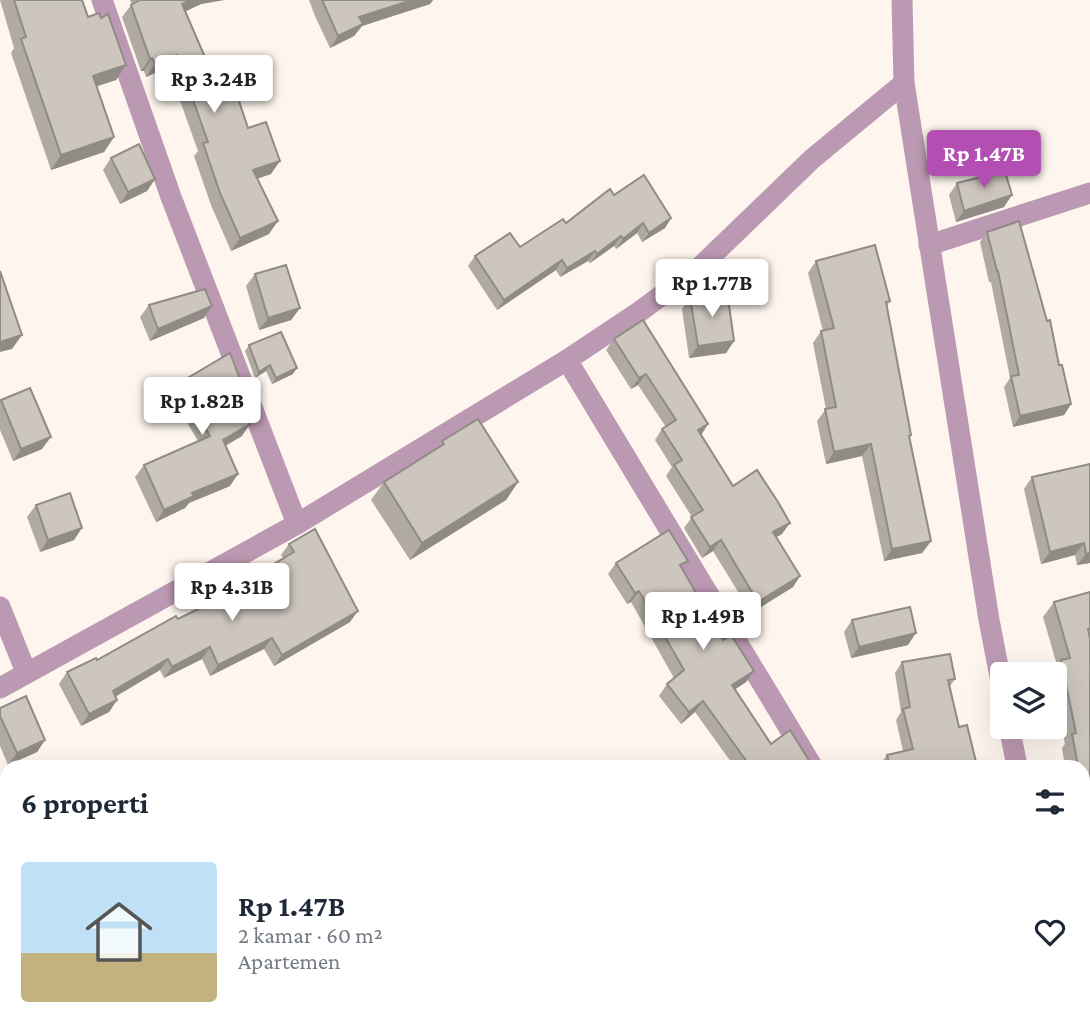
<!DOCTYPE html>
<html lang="id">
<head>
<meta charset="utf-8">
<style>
  body { margin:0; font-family:"Crimson Pro",serif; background:#f2f2f3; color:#1f2937; height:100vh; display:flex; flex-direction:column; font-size:26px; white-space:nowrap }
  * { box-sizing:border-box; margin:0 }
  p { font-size:23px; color:#747a83 }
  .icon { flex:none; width:38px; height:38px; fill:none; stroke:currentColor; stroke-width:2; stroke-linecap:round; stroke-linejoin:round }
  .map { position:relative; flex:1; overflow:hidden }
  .panel { position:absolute; left:0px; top:760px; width:1090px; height:275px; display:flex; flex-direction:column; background:#fff; border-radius:21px 21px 0 0; box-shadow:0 7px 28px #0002 }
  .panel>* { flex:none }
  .tools { position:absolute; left:990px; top:662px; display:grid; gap:14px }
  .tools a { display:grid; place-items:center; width:77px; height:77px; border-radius:7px; background:#fff; box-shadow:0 7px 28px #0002; font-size:35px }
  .price { position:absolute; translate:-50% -60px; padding:0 16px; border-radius:7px; background:#fff; color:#222; font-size:23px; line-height:46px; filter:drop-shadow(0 2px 4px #0008) }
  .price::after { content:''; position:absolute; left:50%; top:42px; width:21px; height:16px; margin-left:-10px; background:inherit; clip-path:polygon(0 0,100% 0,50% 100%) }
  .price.active { background:#b34eb3; color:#fff }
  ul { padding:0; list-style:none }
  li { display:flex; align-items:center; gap:21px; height:175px; padding:0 21px }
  li span { display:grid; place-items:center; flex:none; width:196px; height:140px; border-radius:7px; color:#555 }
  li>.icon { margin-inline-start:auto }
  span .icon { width:84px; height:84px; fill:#fffc; stroke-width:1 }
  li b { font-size:30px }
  h2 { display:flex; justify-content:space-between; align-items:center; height:84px; padding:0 21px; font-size:30px }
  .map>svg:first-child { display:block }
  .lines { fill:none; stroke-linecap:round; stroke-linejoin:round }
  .minor { stroke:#bc99b2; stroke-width:21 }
  .tertiary { stroke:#bc99b2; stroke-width:21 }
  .wall { fill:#b0aaa3 }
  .shaded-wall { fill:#908b85 }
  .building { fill:#cdc6be; stroke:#908b85; stroke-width:2 }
</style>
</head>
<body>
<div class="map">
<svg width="1090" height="1033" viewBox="0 0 1090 1033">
  <rect width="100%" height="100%" fill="#fdf5ee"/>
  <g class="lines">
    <!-- minor -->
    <g class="minor">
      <polyline points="102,0 171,197 297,524"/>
      <polyline points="929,245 1090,193"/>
      <polyline points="567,360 812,766"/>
      <polyline points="0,607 26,672"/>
      <polyline points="0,688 297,524 567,360 639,312 700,267 812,159 904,83"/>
      <polyline points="1083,905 1090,904"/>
      <polyline points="950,1033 954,1027"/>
    </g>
    <!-- tertiary -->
    <g class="tertiary">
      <polyline points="902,0 904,83 989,620 1003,692"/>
      <polyline points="1009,726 1017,766"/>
      <polyline points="1074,1027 1078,1033"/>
    </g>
  </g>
  <!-- wall -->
  <g class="wall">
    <polygon points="0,0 82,0 88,17 101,18 126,65 116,80 96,86 114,137 104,152 51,170 11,53 14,48"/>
    <polygon points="130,0 224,0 201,4 185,11 217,85 248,128 271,174 257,178 269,234 231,251 211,205 194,156 198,151 168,67 146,77 144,71 141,71 122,17 132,4"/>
    <polygon points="309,0 433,0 430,4 362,26 354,36 330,48 315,16"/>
    <polygon points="111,158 155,179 147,191 120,204 103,170"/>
    <polygon points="957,183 1004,207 956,222 949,195"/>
    <polygon points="671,218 665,228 642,242 637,233 616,249 614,246 590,263 588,261 560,277 556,270 497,310 468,266 475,256 520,247 566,223"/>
    <polygon points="987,232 1059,365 1071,404 1064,415 1013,427 1004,387 1010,378 991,282 989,282 980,242"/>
    <polygon points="816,261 890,301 887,306 911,435 909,438 931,541 922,553 884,561 862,456 826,464 817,421 826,409 813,343 821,331 823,331 808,273"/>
    <polygon points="255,274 300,308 291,320 259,330 246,286"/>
    <polygon points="690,297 734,341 726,353 689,358 682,309"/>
    <polygon points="149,305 204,318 150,341 140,317"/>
    <polygon points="614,339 708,424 701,435 733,486 782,534 776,537 800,576 793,587 751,613 713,551 702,558 684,528 692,517 666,476 672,467 655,440 662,429 666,427 638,385 631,389 606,350"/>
    <polygon points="249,345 293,374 272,384 266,371 255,378 245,351"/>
    <polygon points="179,383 232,391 242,436 225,445 230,486 189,503 185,508 156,522 135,477 144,465 198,441 171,395"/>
    <polygon points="0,400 1,400 42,449 13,461 0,430"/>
    <polygon points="442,441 518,482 506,500 410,560 371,500 384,482 437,449"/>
    <polygon points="1090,464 1090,563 1077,565 1075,555 1041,564 1024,489 1032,477"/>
    <polygon points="36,505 74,540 40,552 27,517"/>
    <polygon points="289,544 350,622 274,666 264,649 210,676 202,659 164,678 160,670 115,696 117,700 109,712 81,726 59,684 67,672 97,660 239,589 245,581 283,558 281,555"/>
    <polygon points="616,563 682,568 723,640 754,671 746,682 735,689 771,744 812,765 811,766 734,766 695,712 681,724 659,696 667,684 674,678 631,602 627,604 608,574"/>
    <polygon points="1090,592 1090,841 1083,842 1083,766 1065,766 1062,748 1065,744 1055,696 1055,674 1051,674 1057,665 1043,617 1054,602"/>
    <polygon points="852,620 908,645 851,658 844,632"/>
    <polygon points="902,662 955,679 950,686 959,727 977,766 879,766 887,755 903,751 896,720 901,712 895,673"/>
    <polygon points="0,708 45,740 37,752 8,765 0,746"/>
    <polygon points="1090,912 1090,965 1083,967 1083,913"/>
  </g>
  <!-- shaded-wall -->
  <g class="shaded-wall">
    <polygon points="191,0 224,0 201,4 174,17 182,4"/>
    <polygon points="412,0 433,0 430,4 362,26 354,36 330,48 338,36 359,17"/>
    <polygon points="177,55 168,67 146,77 155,64"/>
    <polygon points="152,58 144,71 141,71 150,59"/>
    <polygon points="126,65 116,80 83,91 93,76"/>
    <polygon points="114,137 104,152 51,170 61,155"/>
    <polygon points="280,161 271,174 245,183 253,170"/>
    <polygon points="155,179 147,191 120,204 128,192"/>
    <polygon points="1012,195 1004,207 956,222 964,211"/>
    <polygon points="671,218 665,228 642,242 649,233"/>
    <polygon points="278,221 269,234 231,251 240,238"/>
    <polygon points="643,223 637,233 616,249 623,239"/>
    <polygon points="621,236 614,246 590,263 597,254"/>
    <polygon points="595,251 588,261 560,277 567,268"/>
    <polygon points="562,260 556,270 497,310 504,300"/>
    <polygon points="212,306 204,318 150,341 158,329"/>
    <polygon points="300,308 291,320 259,330 268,318"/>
    <polygon points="22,335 12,349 0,352 0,342"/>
    <polygon points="734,341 726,353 689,358 698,346"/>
    <polygon points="270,365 266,371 255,378 259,372"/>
    <polygon points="297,368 293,374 272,384 276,378"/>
    <polygon points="646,374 638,385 631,389 639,378"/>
    <polygon points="240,379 232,391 229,386"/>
    <polygon points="1071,404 1064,415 1013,427 1020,416"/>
    <polygon points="250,424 242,436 215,452 223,440"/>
    <polygon points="708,424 701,435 698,430"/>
    <polygon points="51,437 42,449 13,461 21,449"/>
    <polygon points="871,444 862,456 826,464 834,452"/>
    <polygon points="238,474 230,486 189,503 185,508 156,522 164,510 192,493"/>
    <polygon points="518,482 506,500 410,560 422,543"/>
    <polygon points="790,523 782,534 766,543 773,532"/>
    <polygon points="82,528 74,540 40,552 48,540"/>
    <polygon points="721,540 713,551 702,558 710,547"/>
    <polygon points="931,541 922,553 884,561 892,549"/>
    <polygon points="1084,543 1075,555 1041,564 1050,552"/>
    <polygon points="1090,553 1090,563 1077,565 1086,554"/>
    <polygon points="800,576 793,587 751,613 758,602"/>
    <polygon points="639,591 631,602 627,604 635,593"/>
    <polygon points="358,611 350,622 274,666 282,655"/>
    <polygon points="916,633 908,645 851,658 859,647"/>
    <polygon points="272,638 264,649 210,676 218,665"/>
    <polygon points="210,647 202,659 164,678 172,667"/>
    <polygon points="168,659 160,670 105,703 113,691"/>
    <polygon points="754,671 746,682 724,697 732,685"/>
    <polygon points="117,700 109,712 81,726 89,714"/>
    <polygon points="703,701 695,712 681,724 689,712"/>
    <polygon points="45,740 37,752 8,765 17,753"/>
    <polygon points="1090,829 1090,841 1083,842 1083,830"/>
    <polygon points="7,922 7,928 0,933 0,927"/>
    <polygon points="1090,955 1090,965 1083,967 1083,961 1087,956"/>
  </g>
  <!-- building -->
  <g class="building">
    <polygon points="14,0 82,0 88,17 99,13 101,18 108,14 126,65 93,76 114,137 61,155 21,39 26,37"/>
    <polygon points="140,0 191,0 182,4 217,85 232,80 248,128 266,122 280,161 253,170 278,221 240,238 220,193 203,143 208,142 177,55 155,64 152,58 150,59 131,5"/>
    <polygon points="322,0 412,0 359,17 363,24 338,36"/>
    <polygon points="139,144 155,179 128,192 111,158"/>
    <polygon points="1005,171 1012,195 964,211 957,183"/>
    <polygon points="644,175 671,218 649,233 643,223 623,239 621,236 597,254 595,251 567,268 562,260 504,300 475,256 510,233 520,247 563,219 566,223 610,189 614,195"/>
    <polygon points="1019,221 1047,321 1050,320 1059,365 1062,365 1071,404 1020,416 1011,376 1019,375 998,271 997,271 987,232"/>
    <polygon points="875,245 890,301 886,302 911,435 909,436 931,541 892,549 871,444 834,452 825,409 836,407 821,331 834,328 816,261"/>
    <polygon points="286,265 300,308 268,318 255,274"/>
    <polygon points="0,271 22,335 0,342"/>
    <polygon points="205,289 212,306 158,329 149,305"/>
    <polygon points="727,291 734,341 698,346 690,297"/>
    <polygon points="643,320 708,424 698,430 733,486 757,470 778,502 790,523 773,532 800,576 758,602 721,540 710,547 691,517 703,510 674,465 682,460 662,429 676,420 646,374 639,378 614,339"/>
    <polygon points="281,332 297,368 276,378 270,365 259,372 249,345"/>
    <polygon points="230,353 240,379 229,386 250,424 223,440 238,474 192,493 194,496 164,510 144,465 210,436 179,383"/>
    <polygon points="30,388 51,437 21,449 1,400"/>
    <polygon points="478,419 518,482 422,543 384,482 444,444 442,441"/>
    <polygon points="1090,464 1090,553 1086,554 1084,543 1050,552 1032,477"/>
    <polygon points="70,493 82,528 48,540 36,505"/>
    <polygon points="315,529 358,611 282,655 272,638 218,665 210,647 172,667 168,659 113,691 117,700 89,714 67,672 96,658 97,660 176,616 178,619 247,585 245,581 294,552 289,544"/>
    <polygon points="669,530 688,561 680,565 723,640 731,635 754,671 732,685 771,744 790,730 812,765 810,766 750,766 703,701 689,712 667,684 684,670 639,591 635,593 616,563"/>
    <polygon points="1090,592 1090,629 1088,629 1090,639 1090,829 1083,830 1083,766 1078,766 1072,734 1076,733 1061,660 1070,658 1054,602"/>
    <polygon points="910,607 916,633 859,647 852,620"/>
    <polygon points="950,654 955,679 948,680 959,727 967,725 977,766 890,766 887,755 913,749 903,709 910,707 902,662"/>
    <polygon points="26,696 45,740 17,753 0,716 0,708"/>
    <polygon points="0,886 3,889 7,886 7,922 0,927"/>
    <polygon points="1090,912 1090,955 1087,956 1083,938 1083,913"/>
    <polygon points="135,1027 137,1027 141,1033 126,1033"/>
  </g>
</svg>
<div class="tools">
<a><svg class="icon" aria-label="layers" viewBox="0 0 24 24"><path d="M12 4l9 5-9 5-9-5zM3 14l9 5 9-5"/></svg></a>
</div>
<b class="price" style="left:214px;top:115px">Rp 3.24B</b>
<b class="price active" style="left:984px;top:190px">Rp 1.47B</b>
<b class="price" style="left:712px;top:319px">Rp 1.77B</b>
<b class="price" style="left:202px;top:437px">Rp 1.82B</b>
<b class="price" style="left:232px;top:623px">Rp 4.31B</b>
<b class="price" style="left:703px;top:652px">Rp 1.49B</b>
<section class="panel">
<h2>6 properti<svg class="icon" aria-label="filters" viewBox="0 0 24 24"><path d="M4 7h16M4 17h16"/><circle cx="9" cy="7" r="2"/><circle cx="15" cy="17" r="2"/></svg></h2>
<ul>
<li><span style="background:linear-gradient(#bfe0f5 65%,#c2b280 0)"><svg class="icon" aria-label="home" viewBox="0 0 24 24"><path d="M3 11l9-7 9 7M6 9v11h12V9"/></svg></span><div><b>Rp 1.47B</b><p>2 kamar · 60 m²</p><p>Apartemen</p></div><svg class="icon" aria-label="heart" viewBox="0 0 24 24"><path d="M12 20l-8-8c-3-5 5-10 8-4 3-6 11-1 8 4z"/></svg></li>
</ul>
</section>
</div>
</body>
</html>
